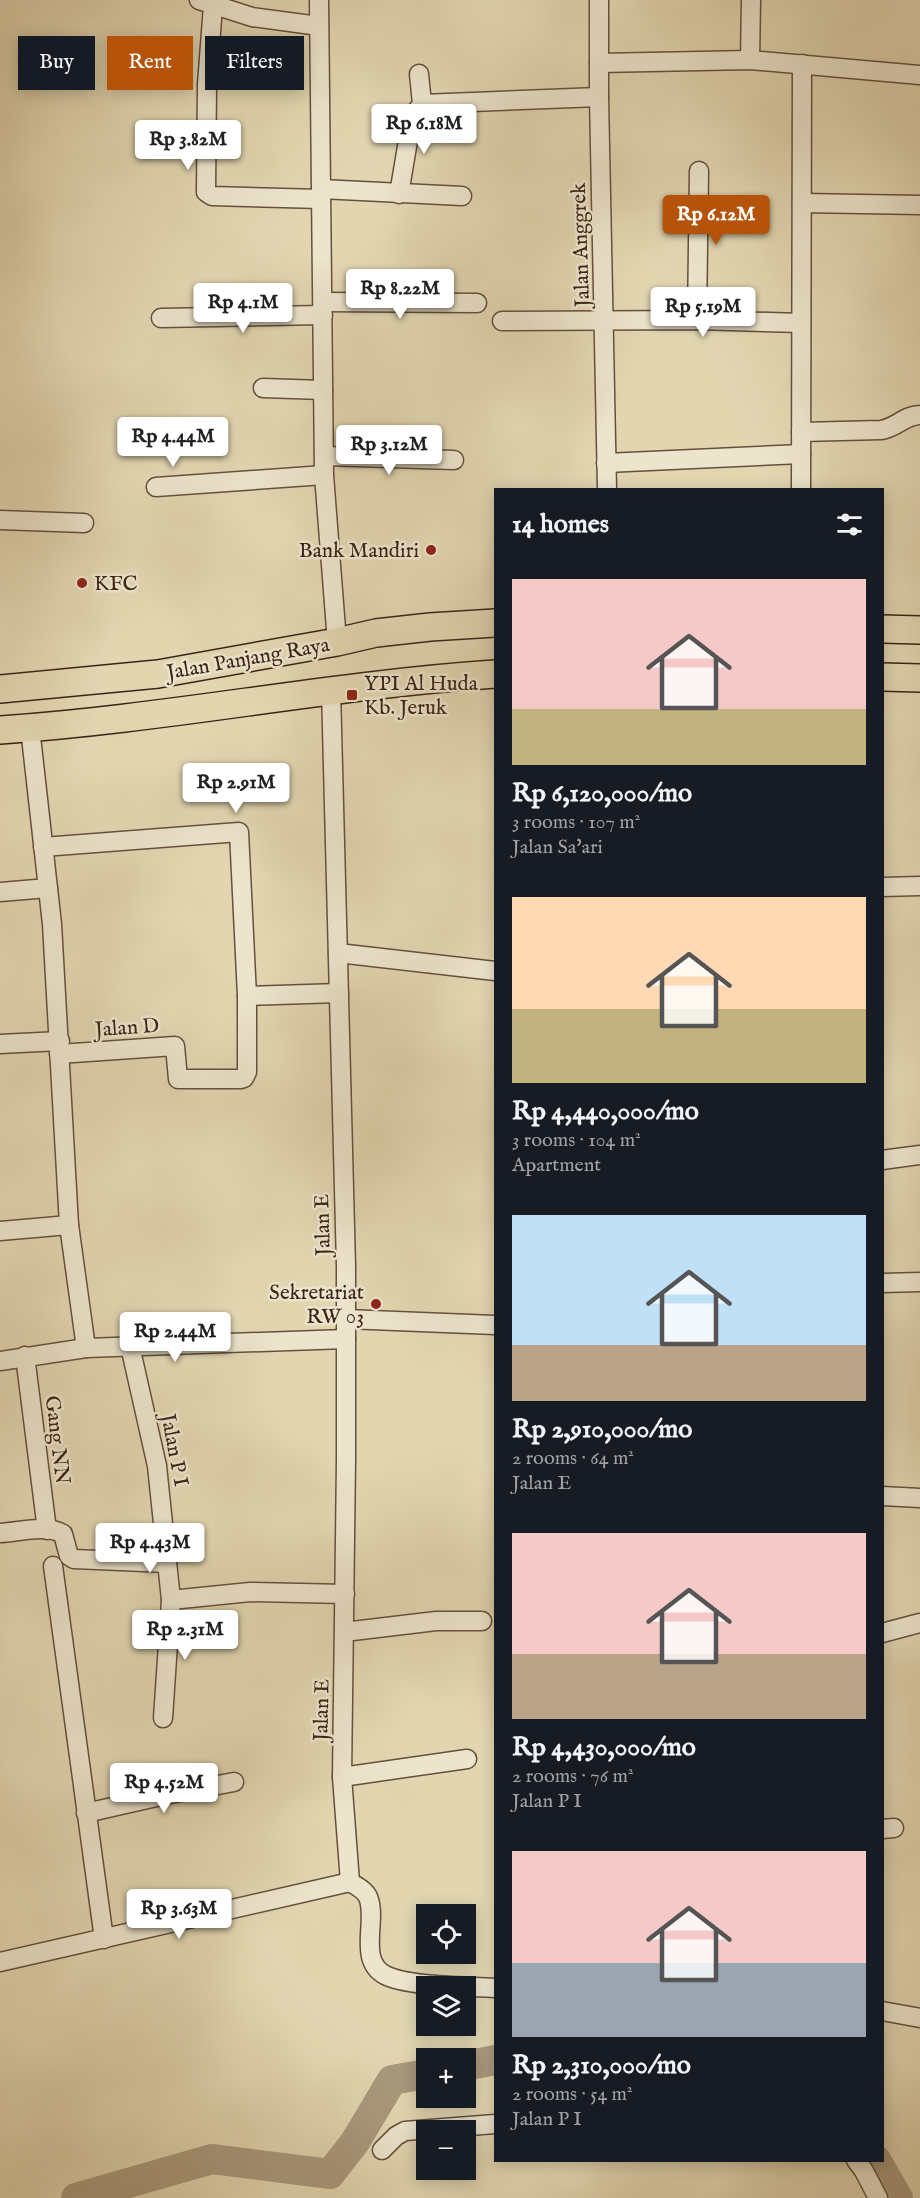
<!DOCTYPE html>
<html lang="en">
<head>
<meta charset="utf-8">
<style>
  body { margin:0; font-family:"IM FELL English",serif; background:#20242c; color:#f1f3f6; height:100vh; display:flex; flex-direction:column; font-size:22px; white-space:nowrap }
  * { box-sizing:border-box; margin:0 }
  p { font-size:20px; color:#9ea1a6 }
  .icon { flex:none; width:33px; height:33px; fill:none; stroke:currentColor; stroke-width:2; stroke-linecap:round; stroke-linejoin:round }
  .map { position:relative; flex:1; overflow:hidden }
  .drawer { position:absolute; left:494px; top:488px; width:390px; height:1674px; display:flex; flex-direction:column; background:#171b24; border-radius:0px; box-shadow:0 3px 15px #0003 }
  .drawer>* { flex:none }
  .top-card { position:absolute; left:18px; top:36px; width:386px; height:54px; display:flex; gap:12px }
  .tools { position:absolute; left:416px; top:1904px; display:grid; gap:12px }
  .tools a { display:grid; place-items:center; width:60px; height:60px; border-radius:0px; background:#171b24; box-shadow:0 3px 15px #0003; font-size:30px }
  .price { position:absolute; translate:-50% -51px; padding:0 14px; border-radius:6px; background:#fff; color:#222; font-size:20px; line-height:39px; filter:drop-shadow(0 2px 3px #0008) }
  .price::after { content:''; position:absolute; left:50%; top:36px; width:18px; height:14px; margin-left:-9px; background:inherit; clip-path:polygon(0 0,100% 0,50% 100%) }
  .price.current { background:#b45309; color:#fff }
  ul { padding:0; list-style:none }
  li { display:grid; align-content:center; gap:12px; height:318px; padding:0 18px }
  li span { display:grid; place-items:center; height:186px; border-radius:0px; color:#555 }
  li>.icon { margin-inline-start:auto }
  span .icon { width:108px; height:108px; fill:#fffc; stroke-width:1 }
  li b { font-size:26px }
  h2 { display:flex; justify-content:space-between; align-items:center; height:72px; padding:0 18px; font-size:26px }
  .tag { padding:0 21px; border-radius:0px; background:#171b24; box-shadow:0 3px 15px #0003; font-size:21px; line-height:54px }
  .tag.current { background:#b45309; color:#fff }
  .map>svg:first-child { display:block }
  .lines { fill:none; stroke-linecap:round; stroke-linejoin:round }
  .river { stroke:#a9997d; stroke-width:30 }
  .minor-casing { stroke:#65503e; stroke-width:21 }
  .primary-casing { stroke:#3b2317; stroke-width:30 }
  .minor { stroke:#ece4cc; stroke-width:18 }
  .primary { stroke:#e2d6b1; stroke-width:27 }
  .poi-dot { fill:#8f2418; stroke:#ece4cc; stroke-width:2 }
  .labels { text-anchor:middle; stroke-width:5; stroke-linejoin:round; paint-order:stroke }
  .street-label { font-size:21px; fill:#3b2317; stroke:#ece4cc }
  .poi-label { font-size:21px; fill:#3b2317; stroke:#ece4cc; text-anchor:end }
</style>
</head>
<body>
<div class="map">
<svg width="920" height="2198" viewBox="0 0 920 2198">
  <rect width="100%" height="100%" fill="#e2d6b1"/>
  <filter id="stains"><feTurbulence type="fractalNoise" baseFrequency=".00333" numOctaves="4"/><feColorMatrix values="0 0 0 0 .2 0 0 0 0 .09 0 0 0 0 .02 0 0 0 .5 -.17"/></filter>
  <radialGradient id="worn" r=".72"><stop offset=".6" stop-color="#630" stop-opacity="0"/><stop offset="1" stop-color="#630" stop-opacity=".3"/></radialGradient>
  <g class="lines">
    <!-- river -->
    <g class="river">
      <polyline points="465,2066 495,2060"/>
      <polyline points="876,2160 898,2198"/>
      <polyline points="76,2198 212,2159 330,2174 355,2142 392,2080 426,2074"/>
    </g>
    <!-- minor casing -->
    <g class="minor-casing">
      <g id="minor">
        <polyline points="199,0 252,17 319,26"/>
        <polyline points="319,0 324,475 337,642"/>
        <polyline points="599,0 599,97 607,489"/>
        <polyline points="213,6 207,84 206,192 212,196 321,199"/>
        <polyline points="750,60 751,0"/>
        <polyline points="599,63 750,60 920,75"/>
        <polyline points="422,104 599,97"/>
        <polyline points="321,189 462,196"/>
        <polyline points="399,194 412,117 422,104 419,74"/>
        <polyline points="802,203 920,205"/>
        <polyline points="323,302 477,303"/>
        <polyline points="161,318 323,315"/>
        <polyline points="697,320 699,171"/>
        <polyline points="502,321 697,320 801,323"/>
        <polyline points="263,388 323,390"/>
        <path d="M801,432L881,430C896,428 905,415 920,415"/>
        <polyline points="324,456 454,460"/>
        <polyline points="606,463 801,454"/>
        <polyline points="156,487 324,475"/>
        <polyline points="801,489 802,64"/>
        <polyline points="0,520 84,523"/>
        <polyline points="331,690 346,1266 346,1460 342,1777 350,1882"/>
        <polyline points="30,728 52,924 69,1225 86,1348"/>
        <polyline points="43,847 239,832 247,996"/>
        <polyline points="882,887 920,886"/>
        <polyline points="0,892 48,888"/>
        <polyline points="338,953 495,971"/>
        <polyline points="0,1044 60,1041"/>
        <polyline points="59,1054 175,1046 178,1079 241,1079 244,1078 247,1072 247,996 339,993"/>
        <polyline points="882,1160 920,1155"/>
        <polyline points="0,1231 69,1225"/>
        <polyline points="882,1283 920,1282"/>
        <polyline points="346,1319 495,1325"/>
        <polyline points="130,1346 157,1466 171,1600 250,1592 345,1594"/>
        <polyline points="25,1356 47,1530"/>
        <polyline points="0,1361 86,1348 346,1339"/>
        <polyline points="882,1496 920,1498"/>
        <path d="M0,1533C19,1532 47,1524 63,1534L69,1556L74,1559L167,1563"/>
        <polyline points="53,1566 104,1939"/>
        <polyline points="344,1632 436,1621 482,1621"/>
        <polyline points="882,1633 920,1623"/>
        <polyline points="163,1718 171,1600"/>
        <polyline points="342,1777 467,1759"/>
        <polyline points="86,1813 165,1795 234,1782"/>
        <polyline points="882,1829 894,1828"/>
        <path d="M350,1882C356,1886 365,1890 368,1897C378,1920 357,1960 385,1975C409,1987 466,1986 495,1988"/>
        <polyline points="0,1962 350,1882"/>
        <polyline points="882,2011 920,2018"/>
        <polyline points="382,2150 396,2136 405,2131 495,2124"/>
        <polyline points="856,2160 864,2171 878,2198"/>
      </g>
    </g>
    <!-- primary casing -->
    <g class="primary-casing">
      <g id="primary">
        <polyline points="882,629 920,630"/>
        <polyline points="882,677 920,678"/>
        <polyline points="0,689 158,674 337,642 376,633 430,627 495,623"/>
        <path d="M0,730C166,719 329,685 495,674"/>
      </g>
    </g>
    <!-- minor -->
    <use href="#minor" class="minor"/>
    <!-- primary -->
    <use href="#primary" class="primary"/>
  </g>
  <!-- markers -->
  <g class="poi-dot">
    <circle cx="431" cy="550" r="6"/>
    <circle cx="82" cy="583" r="6"/>
    <rect x="346" y="689" width="12" height="12" rx="3"/>
    <circle cx="376" cy="1304" r="6"/>
  </g>
  <g class="labels">
    <!-- street labels -->
    <g class="street-label">
      <text transform="translate(580 245) rotate(-92)" y="7">Jalan Anggrek</text>
      <text transform="translate(248 658) rotate(-10)" y="7">Jalan Panjang Raya</text>
      <text transform="translate(127 1027) rotate(-4)" y="7">Jalan D</text>
      <text transform="translate(322 1225) rotate(-92)" y="7">Jalan E</text>
      <text transform="translate(58 1440) rotate(83)" y="7">Gang NN</text>
      <text transform="translate(175 1450) rotate(79)" y="7">Jalan P I</text>
      <text transform="translate(321 1710) rotate(-89)" y="7">Jalan E</text>
    </g>
    <!-- poi labels -->
    <g class="poi-label">
      <text x="419" y="557">Bank Mandiri</text>
      <text x="94" y="590" text-anchor="start">KFC</text>
      <text x="364" y="690" text-anchor="start">YPI Al Huda<tspan x="364" dy="24">Kb. Jeruk</tspan></text>
      <text x="364" y="1299">Sekretariat<tspan x="364" dy="24">RW 03</tspan></text>
    </g>
  </g>
  <rect width="100%" height="100%" filter="url(#stains)"/>
  <rect width="100%" height="100%" fill="url(#worn)"/>
</svg>
<div class="tools">
<a><svg class="icon" aria-label="locate" viewBox="0 0 24 24"><circle cx="12" cy="12" r="6"/><path d="M12 2v4M12 18v4M2 12h4M18 12h4"/></svg></a>
<a><svg class="icon" aria-label="layers" viewBox="0 0 24 24"><path d="M12 4l9 5-9 5-9-5zM3 14l9 5 9-5"/></svg></a>
<a>+</a>
<a>−</a>
</div>
<b class="price" style="left:424px;top:155px">Rp 6.18M</b>
<b class="price" style="left:188px;top:171px">Rp 3.82M</b>
<b class="price current" style="left:716px;top:246px">Rp 6.12M</b>
<b class="price" style="left:400px;top:320px">Rp 8.22M</b>
<b class="price" style="left:243px;top:334px">Rp 4.1M</b>
<b class="price" style="left:703px;top:338px">Rp 5.19M</b>
<b class="price" style="left:173px;top:468px">Rp 4.44M</b>
<b class="price" style="left:389px;top:476px">Rp 3.12M</b>
<b class="price" style="left:236px;top:814px">Rp 2.91M</b>
<b class="price" style="left:175px;top:1363px">Rp 2.44M</b>
<b class="price" style="left:150px;top:1574px">Rp 4.43M</b>
<b class="price" style="left:185px;top:1661px">Rp 2.31M</b>
<b class="price" style="left:164px;top:1814px">Rp 4.52M</b>
<b class="price" style="left:179px;top:1940px">Rp 3.63M</b>
<div class="top-card">
<a class="tag">Buy</a>
<a class="tag current">Rent</a>
<a class="tag">Filters</a>
</div>
<section class="drawer">
<h2>14 homes<svg class="icon" aria-label="filters" viewBox="0 0 24 24"><path d="M4 7h16M4 17h16"/><circle cx="9" cy="7" r="2"/><circle cx="15" cy="17" r="2"/></svg></h2>
<ul>
<li><span style="background:linear-gradient(#f6c9c9 70%,#c2b280 0)"><svg class="icon" aria-label="home" viewBox="0 0 24 24"><path d="M3 11l9-7 9 7M6 9v11h12V9"/></svg></span><div><b>Rp 6,120,000/mo</b><p>3 rooms · 107 m²</p><p>Jalan Sa'ari</p></div></li>
<li><span style="background:linear-gradient(#ffd9b3 60%,#c2b280 0)"><svg class="icon" aria-label="home" viewBox="0 0 24 24"><path d="M3 11l9-7 9 7M6 9v11h12V9"/></svg></span><div><b>Rp 4,440,000/mo</b><p>3 rooms · 104 m²</p><p>Apartment</p></div></li>
<li><span style="background:linear-gradient(#bfe0f5 70%,#b9a48a 0)"><svg class="icon" aria-label="home" viewBox="0 0 24 24"><path d="M3 11l9-7 9 7M6 9v11h12V9"/></svg></span><div><b>Rp 2,910,000/mo</b><p>2 rooms · 64 m²</p><p>Jalan E</p></div></li>
<li><span style="background:linear-gradient(#f6c9c9 65%,#b9a48a 0)"><svg class="icon" aria-label="home" viewBox="0 0 24 24"><path d="M3 11l9-7 9 7M6 9v11h12V9"/></svg></span><div><b>Rp 4,430,000/mo</b><p>2 rooms · 76 m²</p><p>Jalan P I</p></div></li>
<li><span style="background:linear-gradient(#f6c9c9 60%,#9aa5b1 0)"><svg class="icon" aria-label="home" viewBox="0 0 24 24"><path d="M3 11l9-7 9 7M6 9v11h12V9"/></svg></span><div><b>Rp 2,310,000/mo</b><p>2 rooms · 54 m²</p><p>Jalan P I</p></div></li>
</ul>
</section>
</div>
</body>
</html>
